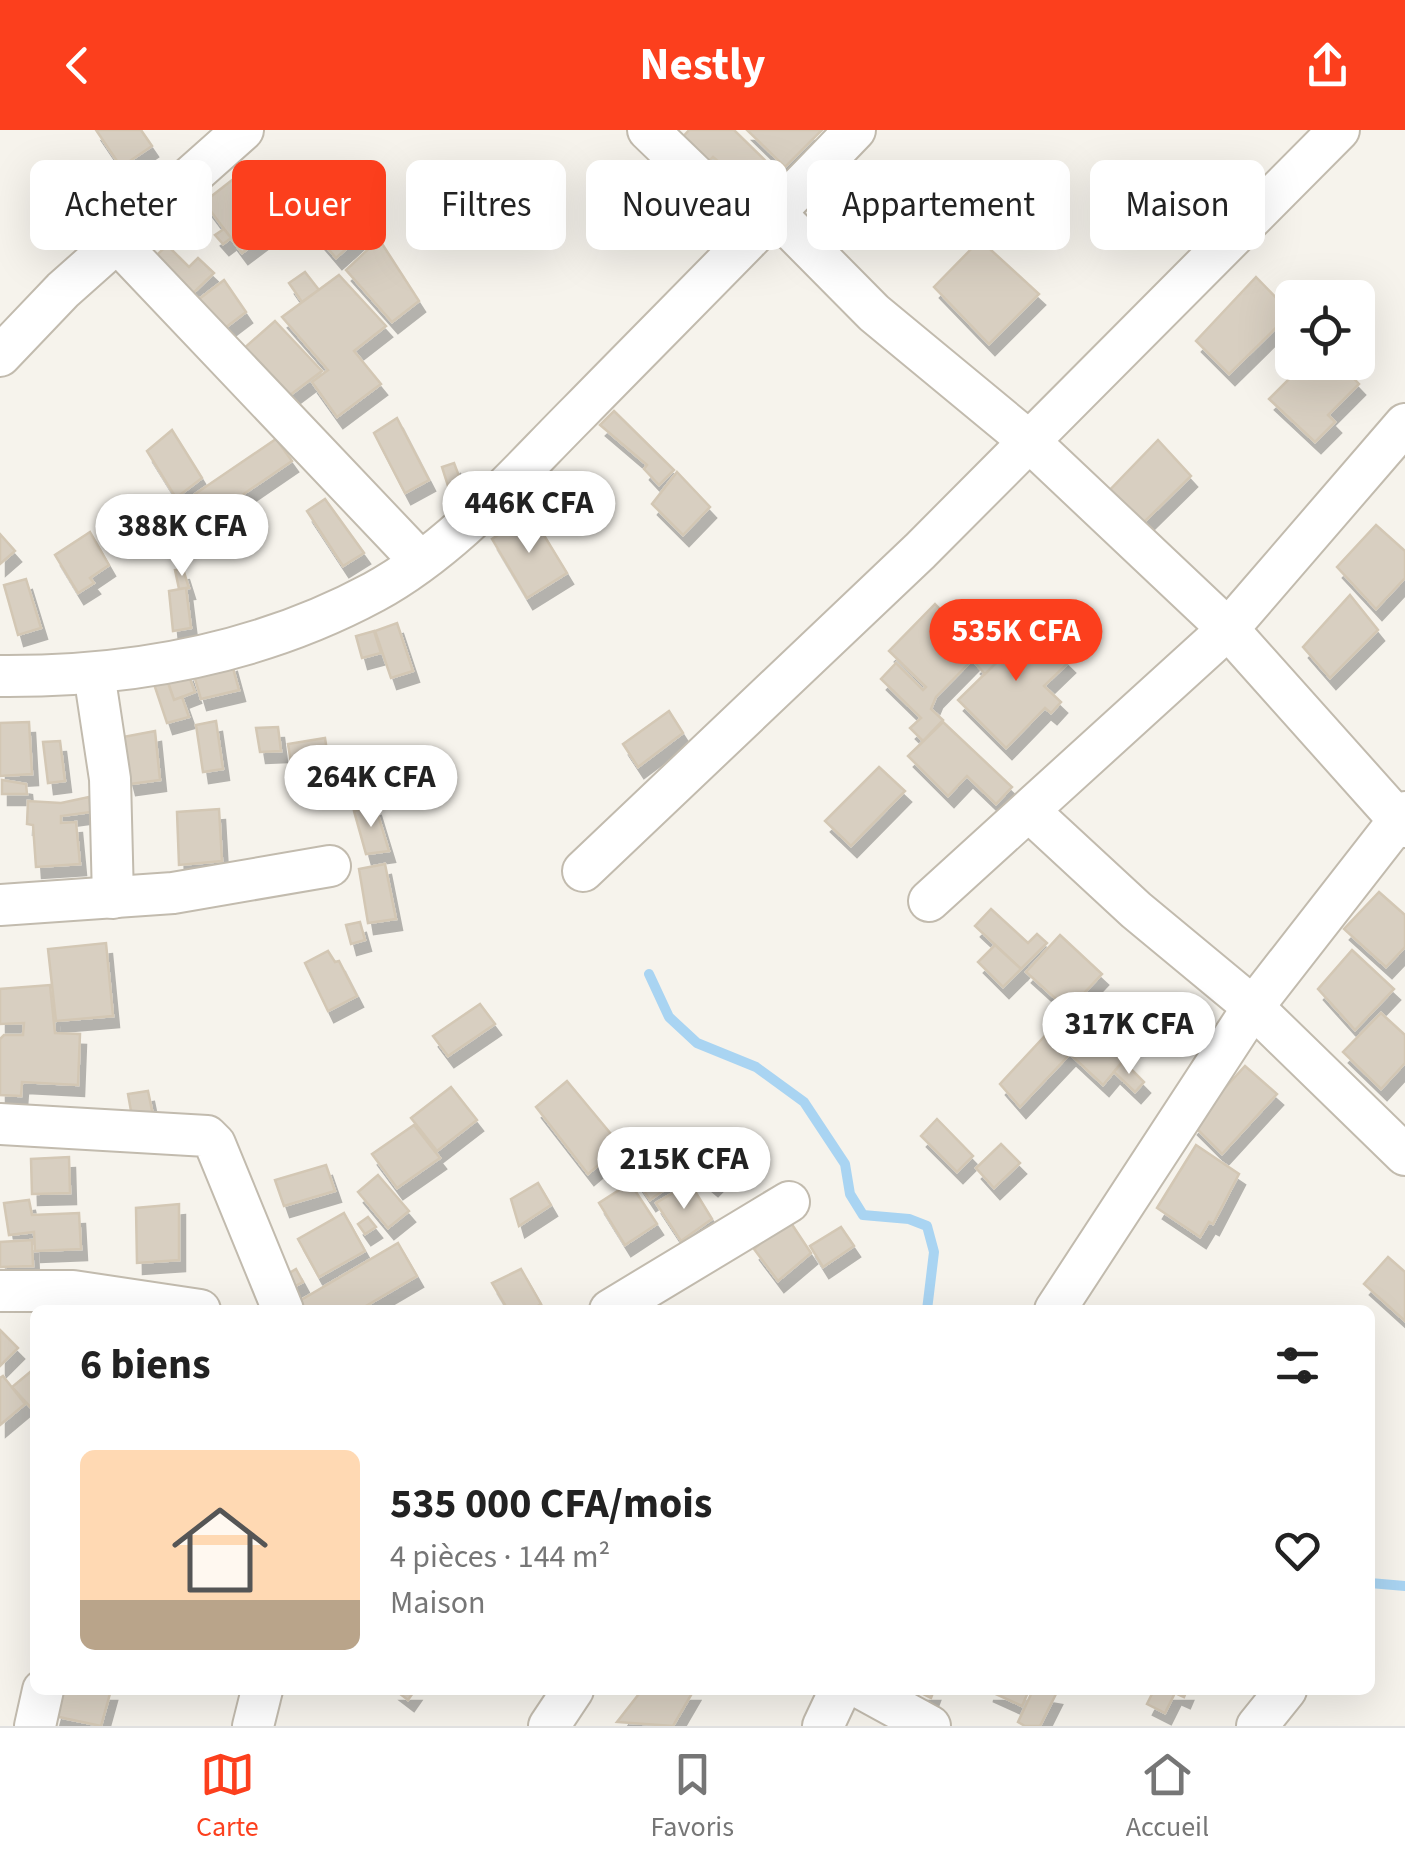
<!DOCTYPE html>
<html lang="fr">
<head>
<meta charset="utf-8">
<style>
  body { margin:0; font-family:"Source Sans 3",sans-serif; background:#f6f6f6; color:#222; height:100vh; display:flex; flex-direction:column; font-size:38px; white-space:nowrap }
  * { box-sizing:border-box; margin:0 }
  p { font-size:32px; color:#767676 }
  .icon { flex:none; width:55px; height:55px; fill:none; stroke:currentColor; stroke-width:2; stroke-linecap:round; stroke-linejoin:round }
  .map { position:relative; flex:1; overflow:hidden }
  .side { position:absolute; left:30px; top:1175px; width:1345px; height:390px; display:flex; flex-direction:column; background:#fff; border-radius:15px; box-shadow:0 10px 40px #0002 }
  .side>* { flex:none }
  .top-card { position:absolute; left:30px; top:30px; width:1345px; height:90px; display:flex; gap:20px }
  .fabs { position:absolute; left:1275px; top:150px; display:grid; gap:20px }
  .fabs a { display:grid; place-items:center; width:100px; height:100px; border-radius:15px; background:#fff; box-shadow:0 10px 40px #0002; font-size:50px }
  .price { position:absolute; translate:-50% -85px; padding:0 22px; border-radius:35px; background:#fff; color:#222; font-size:32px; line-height:65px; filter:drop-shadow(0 2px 5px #0008) }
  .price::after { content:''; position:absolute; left:50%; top:60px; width:30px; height:22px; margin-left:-15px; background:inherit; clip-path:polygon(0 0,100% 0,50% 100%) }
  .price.current { background:#fc3f1d; color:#fff }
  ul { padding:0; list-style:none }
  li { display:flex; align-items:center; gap:30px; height:250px; padding:0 50px }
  li span { display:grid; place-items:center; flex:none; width:280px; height:200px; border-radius:15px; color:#555 }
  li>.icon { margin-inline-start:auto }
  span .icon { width:120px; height:120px; fill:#fffc; stroke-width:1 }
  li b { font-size:42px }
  h2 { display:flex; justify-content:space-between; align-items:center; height:120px; padding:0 50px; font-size:42px }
  .chip { padding:0 35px; border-radius:15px; background:#fff; box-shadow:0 10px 40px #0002; font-size:35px; line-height:90px }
  .chip.current { background:#fc3f1d; color:#fff }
  header { display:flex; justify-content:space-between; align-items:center; height:130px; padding:0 50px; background:#fc3f1d; color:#fff; font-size:45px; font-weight:700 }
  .tabs { display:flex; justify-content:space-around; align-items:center; height:140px; border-top:2px solid #e0e0e0; background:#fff; font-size:28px; color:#767676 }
  .tabs a { display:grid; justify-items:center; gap:5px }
  .tabs .current { color:#fc3f1d }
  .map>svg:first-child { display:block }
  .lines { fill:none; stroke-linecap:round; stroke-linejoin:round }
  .stream { stroke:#a9d4f2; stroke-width:10 }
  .building { fill:#d8cfc1; stroke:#d3c7b4; stroke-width:2.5; filter:url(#shadow) }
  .minor-casing { stroke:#c2bbae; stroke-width:44 }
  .minor { stroke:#fff; stroke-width:40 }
</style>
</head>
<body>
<header><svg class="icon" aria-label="back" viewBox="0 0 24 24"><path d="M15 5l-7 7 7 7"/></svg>Nestly<svg class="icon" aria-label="share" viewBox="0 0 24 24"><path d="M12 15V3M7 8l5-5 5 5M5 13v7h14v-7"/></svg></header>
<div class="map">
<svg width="1405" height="1596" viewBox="0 0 1405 1596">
  <defs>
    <filter id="shadow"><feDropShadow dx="6" dy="11" stdDeviation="0" flood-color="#0004"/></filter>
  </defs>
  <rect width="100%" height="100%" fill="#f6f3ec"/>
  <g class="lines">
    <!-- stream -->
    <g class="stream">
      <polyline points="649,844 669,887 697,913 756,937 804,972 845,1034 850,1064 863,1085 909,1089 927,1096 934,1122 927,1180"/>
      <polyline points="1370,1453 1405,1456"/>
    </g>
  </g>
  <!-- building -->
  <g class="building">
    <polygon points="96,0 141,0 152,16 121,37"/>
    <polygon points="689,0 734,0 778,43 746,55 713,27 701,39 675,16"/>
    <polygon points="747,0 822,0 785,37"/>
    <polygon points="250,36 290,87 242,123 204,72"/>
    <polygon points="632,40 643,63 617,77 605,55"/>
    <polygon points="355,75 373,95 336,128 319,108"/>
    <polygon points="224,99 231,108 223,114 215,105"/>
    <polygon points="379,109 419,171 392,192 346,140"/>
    <polygon points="980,110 1039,164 989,214 934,157"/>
    <polygon points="167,115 189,137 198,128 214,143 185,171 148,134"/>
    <polygon points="305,142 319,160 302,172 289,153"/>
    <polygon points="339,145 386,196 354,221 381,254 337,287 312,252 328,240 282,187"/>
    <polygon points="1256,147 1291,183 1229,244 1196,211"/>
    <polygon points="224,150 246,182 225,198 190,176"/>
    <polygon points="275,191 322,241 286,268 242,220"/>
    <polygon points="1306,232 1338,232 1359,254 1328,285 1335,292 1315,312 1269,269"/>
    <polygon points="614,281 674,340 659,355 644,339 647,335 600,295"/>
    <polygon points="397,288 429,350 405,363 374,303"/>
    <polygon points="172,300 202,348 176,368 147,321"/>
    <polygon points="276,309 292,331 210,387 195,364"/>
    <polygon points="1158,310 1191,346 1134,402 1102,368"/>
    <polygon points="454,333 462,354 449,359 442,337"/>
    <polygon points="677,342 710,377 683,405 652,374"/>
    <polygon points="325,369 364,423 343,436 307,381"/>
    <polygon points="531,384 567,443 527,468 492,409"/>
    <polygon points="1376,395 1405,421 1405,448 1376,479 1337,437"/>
    <polygon points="90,402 109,435 90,448 94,453 78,463 55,425"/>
    <polygon points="0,404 15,421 0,434"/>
    <polygon points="183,439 189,458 179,459 175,440"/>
    <polygon points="26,449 41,498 18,505 4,455"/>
    <polygon points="186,458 191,498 173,501 169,461"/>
    <polygon points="1350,465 1378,500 1330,548 1303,517"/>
    <polygon points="935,474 981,521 936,567 931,579 943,590 923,611 910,598 921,588 881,549 896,533 923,560 926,557 889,521"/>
    <polygon points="1024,488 1069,532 1044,556 1061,572 1051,583 1045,578 1006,618 958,570 998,531 990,523"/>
    <polygon points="397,493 413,541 391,548 375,501"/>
    <polygon points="374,501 381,523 362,528 356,506"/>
    <polygon points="988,520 998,531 985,544 975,533"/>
    <polygon points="231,531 239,560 201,569 193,542"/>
    <polygon points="187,541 195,562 174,570 167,550"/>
    <polygon points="167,550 174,570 182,567 189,587 167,593 154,554"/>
    <polygon points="669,581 683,603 638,637 623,614"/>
    <polygon points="216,591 223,639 203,642 196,595"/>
    <polygon points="29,592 32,644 0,646 0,593"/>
    <polygon points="943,592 1012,657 996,674 967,646 948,666 908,626"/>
    <polygon points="278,597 281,621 260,622 256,598"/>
    <polygon points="155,601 160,650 130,654 118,608"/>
    <polygon points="325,608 329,634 292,639 288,614"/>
    <polygon points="60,611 65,651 48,653 43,612"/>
    <polygon points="879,637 905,661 851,716 825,691"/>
    <polygon points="2,650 26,654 27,664 2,664"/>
    <polygon points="89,667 91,682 61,686 61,693 76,692 80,734 36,737 33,695 27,694 28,671 61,673"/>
    <polygon points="375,675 389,721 366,724 354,681"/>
    <polygon points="219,679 222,731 179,735 177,682"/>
    <polygon points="385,734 396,789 368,793 359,739"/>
    <polygon points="1379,762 1405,785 1405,817 1386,837 1344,799"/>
    <polygon points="991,779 1028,813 1037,804 1047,813 1021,839 975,796"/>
    <polygon points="360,792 365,810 351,814 346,795"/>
    <polygon points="1060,805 1102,844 1068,880 1026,842"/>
    <polygon points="106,813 113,886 56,891 48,819"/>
    <polygon points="995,815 1021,839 1003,857 978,832"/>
    <polygon points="1352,820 1394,859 1355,900 1318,859"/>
    <polygon points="328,821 335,832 339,831 357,866 328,881 305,833"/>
    <polygon points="50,855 55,903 80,904 78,955 22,952 21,966 0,965 0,909 4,905 23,905 24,893 0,894 0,859"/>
    <polygon points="480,874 495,894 448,926 433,906"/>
    <polygon points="1068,881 1123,931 1103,955 1070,924 1020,977 1000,954"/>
    <polygon points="1381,883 1405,905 1405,933 1381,959 1343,922"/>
    <polygon points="1123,931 1144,952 1135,962 1114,942"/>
    <polygon points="1245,936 1277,964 1222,1024 1192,994"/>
    <polygon points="567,951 621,1016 588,1044 536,977"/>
    <polygon points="451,957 477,990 437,1021 411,988"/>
    <polygon points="148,961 155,995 134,998 128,964"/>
    <polygon points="937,989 973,1026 957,1042 921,1006"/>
    <polygon points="414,995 440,1028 397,1058 372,1024"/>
    <polygon points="658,1012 681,1048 650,1070 626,1034"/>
    <polygon points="1001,1014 1020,1033 994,1058 976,1038"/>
    <polygon points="627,1015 634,1025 623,1031 617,1022"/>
    <polygon points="1196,1015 1239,1044 1213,1094 1209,1092 1200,1107 1157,1078"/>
    <polygon points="69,1027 70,1063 32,1064 31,1029"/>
    <polygon points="326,1035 335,1061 284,1076 275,1050"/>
    <polygon points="707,1037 719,1048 712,1055 700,1045"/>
    <polygon points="378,1045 409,1081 388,1098 358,1062"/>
    <polygon points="538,1053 551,1075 519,1096 511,1069"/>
    <polygon points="630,1053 657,1094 625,1115 599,1073"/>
    <polygon points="690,1053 712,1089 681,1111 656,1073"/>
    <polygon points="29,1070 32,1085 79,1083 81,1119 35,1121 34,1102 9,1105 4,1073"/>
    <polygon points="179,1074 179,1130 137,1133 136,1078"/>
    <polygon points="344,1083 365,1121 319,1147 298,1109"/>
    <polygon points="368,1087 376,1097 365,1104 358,1094"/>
    <polygon points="789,1090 811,1123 778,1151 754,1119"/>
    <polygon points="841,1097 854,1116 823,1137 810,1116"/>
    <polygon points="32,1110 33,1136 0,1137 0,1112"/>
    <polygon points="398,1113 417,1146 359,1180 300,1180 296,1173"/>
    <polygon points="1388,1127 1405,1142 1405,1191 1364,1154"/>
    <polygon points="296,1139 303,1152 293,1157 286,1145"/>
    <polygon points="521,1139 541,1174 531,1180 508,1180 492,1153"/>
    <polygon points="0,1200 18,1218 0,1236"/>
    <polygon points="35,1238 35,1282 12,1257"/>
    <polygon points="3,1246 25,1274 0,1295 0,1248"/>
    <polygon points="61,1560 111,1560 101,1596 54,1586"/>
    <polygon points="395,1560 415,1560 408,1570"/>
    <polygon points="642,1560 694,1560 673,1596 617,1592"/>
    <polygon points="915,1560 934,1560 931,1568"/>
    <polygon points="987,1560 1029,1560 1022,1576"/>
    <polygon points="1033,1560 1056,1564 1040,1596 1025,1596 1018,1592"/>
    <polygon points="1154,1560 1187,1560 1184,1567 1175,1563 1165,1583 1147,1574"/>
  </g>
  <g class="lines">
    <!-- minor casing -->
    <g class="minor-casing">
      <g id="minor">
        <polyline points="648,0 706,56 775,83 874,183 1030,312 1228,499 1405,697"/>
        <polyline points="117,112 419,430"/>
        <polyline points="0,226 63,160 243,0"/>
        <polyline points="94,543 110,649 113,768"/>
        <path d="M0,546C129,547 259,524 374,462C453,419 516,345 579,282C671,188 764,95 855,0"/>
        <polyline points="1029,681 1136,780 1253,877 1405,1025"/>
        <polyline points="583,741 920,421 1339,0"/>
        <polyline points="929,771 1228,499 1405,294"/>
        <polyline points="0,775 173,763 330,736"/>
        <polyline points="0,994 207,1006 215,1014 283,1180"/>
        <polyline points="0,1161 73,1161 200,1180"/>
        <polyline points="610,1180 789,1072"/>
        <polyline points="1055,1180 1253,877 1405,682"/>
        <polyline points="864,1560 930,1596"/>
        <polyline points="35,1596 43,1560"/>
        <polyline points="253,1596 262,1560"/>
        <polyline points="549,1596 573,1560"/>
        <polyline points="823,1596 840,1560"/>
        <polyline points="1257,1596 1286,1560"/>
      </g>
    </g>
    <!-- minor -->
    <use href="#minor" class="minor"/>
  </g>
</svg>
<div class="fabs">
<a><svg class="icon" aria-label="locate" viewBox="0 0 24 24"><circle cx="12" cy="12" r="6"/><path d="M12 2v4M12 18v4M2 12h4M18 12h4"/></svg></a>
</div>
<b class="price" style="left:529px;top:426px">446K CFA</b>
<b class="price" style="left:182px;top:449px">388K CFA</b>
<b class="price current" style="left:1016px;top:554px">535K CFA</b>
<b class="price" style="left:371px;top:700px">264K CFA</b>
<b class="price" style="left:1129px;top:947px">317K CFA</b>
<b class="price" style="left:684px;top:1082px">215K CFA</b>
<div class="top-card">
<a class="chip">Acheter</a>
<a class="chip current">Louer</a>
<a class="chip">Filtres</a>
<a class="chip">Nouveau</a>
<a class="chip">Appartement</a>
<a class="chip">Maison</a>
</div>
<section class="side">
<h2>6 biens<svg class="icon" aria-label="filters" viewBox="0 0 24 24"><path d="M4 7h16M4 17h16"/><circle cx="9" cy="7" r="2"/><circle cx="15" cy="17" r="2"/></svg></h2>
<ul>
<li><span style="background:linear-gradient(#ffd9b3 75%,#b9a48a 0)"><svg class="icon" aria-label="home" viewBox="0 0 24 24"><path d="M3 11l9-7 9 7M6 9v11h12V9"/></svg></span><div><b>535 000 CFA/mois</b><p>4 pièces · 144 m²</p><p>Maison</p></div><svg class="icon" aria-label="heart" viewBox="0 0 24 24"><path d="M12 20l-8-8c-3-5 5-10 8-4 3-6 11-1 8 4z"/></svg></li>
</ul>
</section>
</div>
<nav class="tabs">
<a class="current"><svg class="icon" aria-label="map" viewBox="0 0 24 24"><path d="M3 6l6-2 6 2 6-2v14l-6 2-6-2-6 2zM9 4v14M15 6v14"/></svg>Carte</a>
<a><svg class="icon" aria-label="saved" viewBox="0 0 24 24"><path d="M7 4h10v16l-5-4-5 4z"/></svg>Favoris</a>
<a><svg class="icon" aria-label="home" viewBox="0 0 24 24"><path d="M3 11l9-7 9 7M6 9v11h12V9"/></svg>Accueil</a>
</nav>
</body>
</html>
